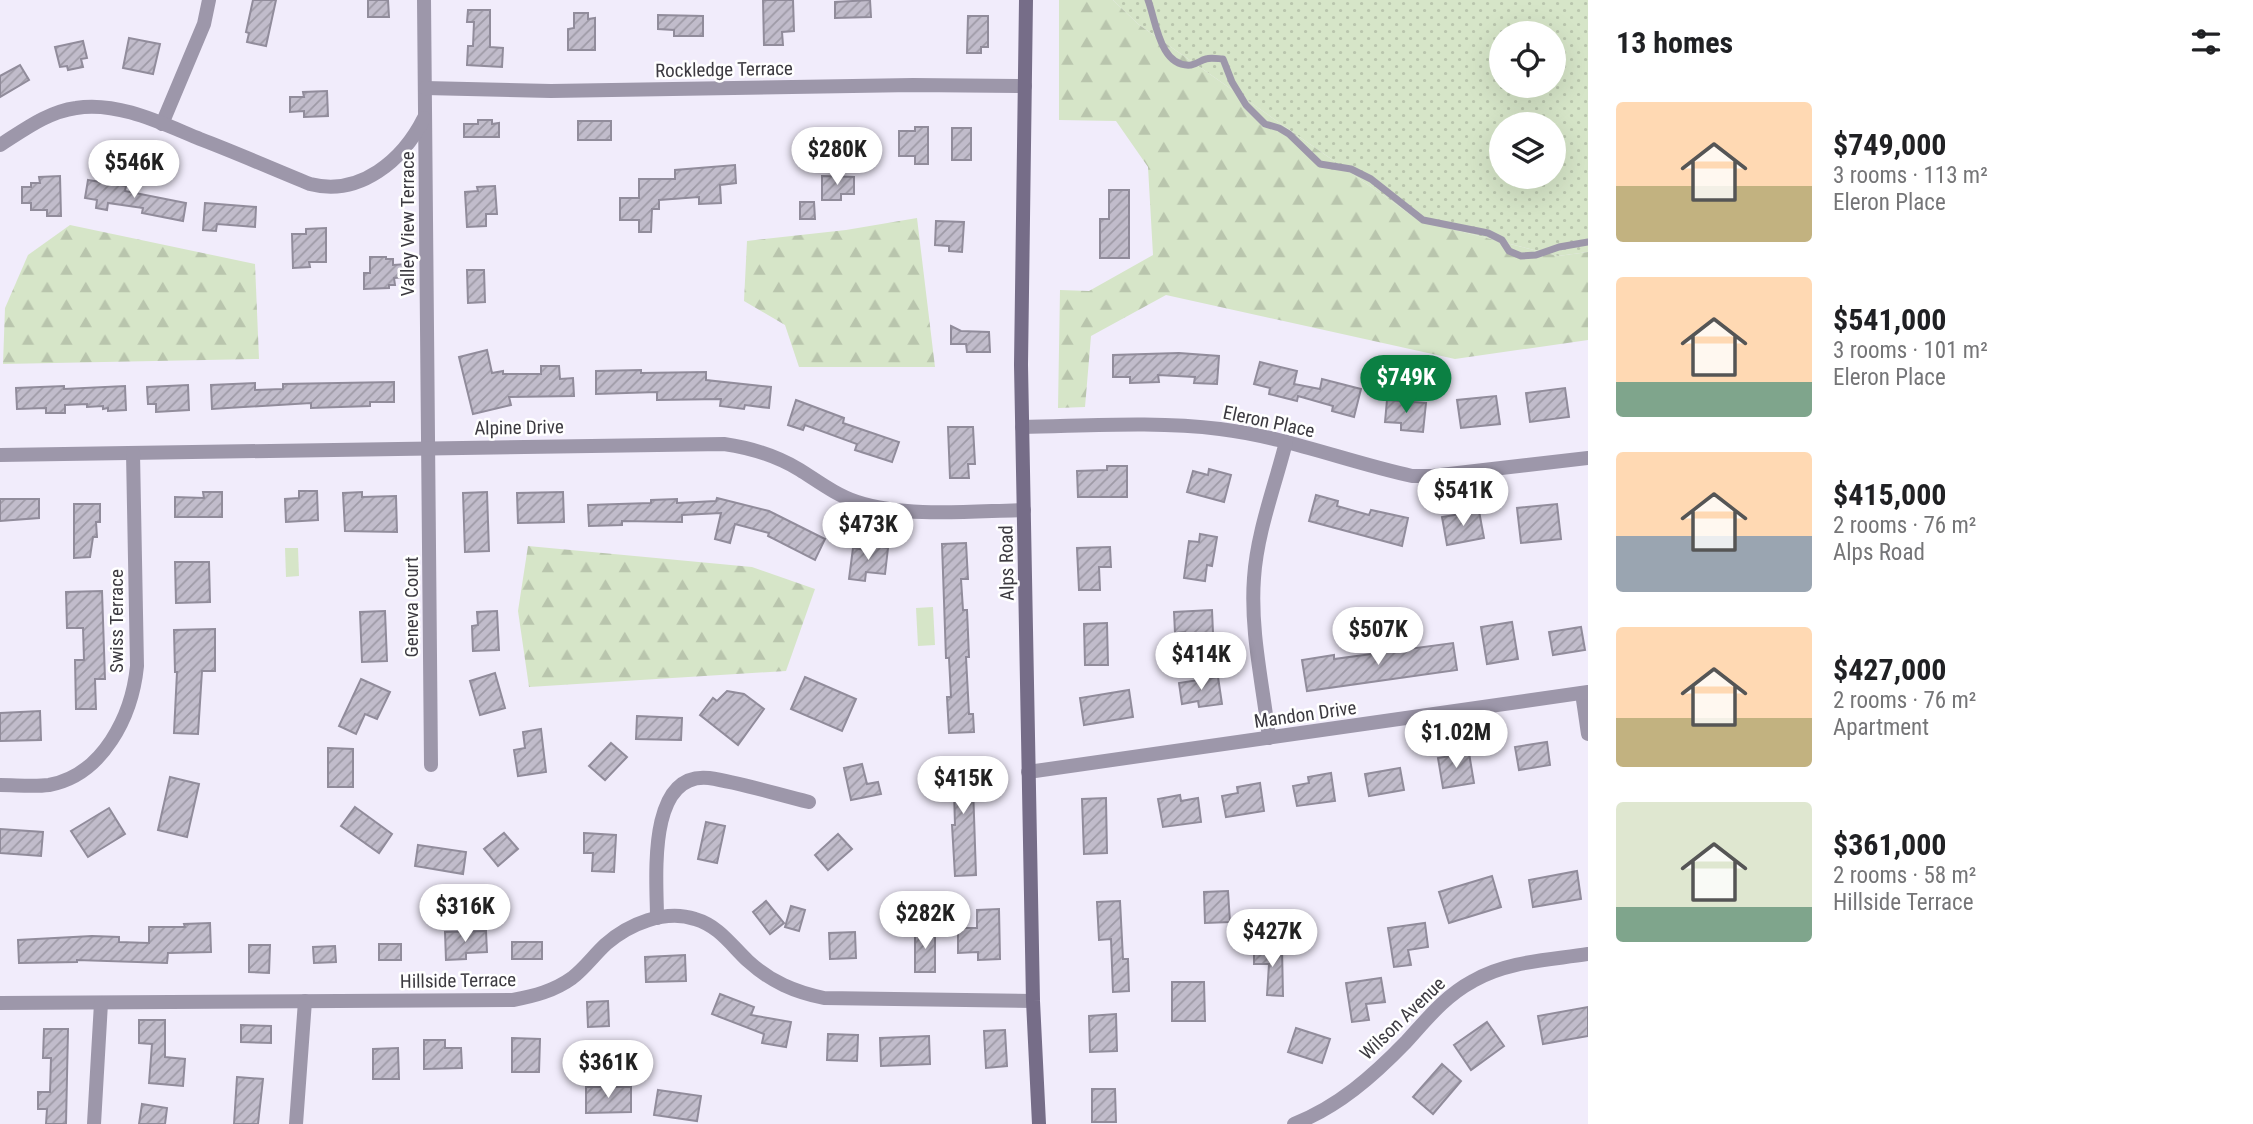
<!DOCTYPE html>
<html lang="en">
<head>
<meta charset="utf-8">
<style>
  body { margin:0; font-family:"Roboto Condensed",sans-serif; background:#f2f2f2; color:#202124; height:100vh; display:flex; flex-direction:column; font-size:26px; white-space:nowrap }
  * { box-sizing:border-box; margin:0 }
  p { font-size:23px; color:#757577 }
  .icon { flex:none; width:38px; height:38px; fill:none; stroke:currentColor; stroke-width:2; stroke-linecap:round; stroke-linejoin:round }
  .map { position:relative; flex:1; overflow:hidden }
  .details { display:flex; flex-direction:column; background:#fff; width:665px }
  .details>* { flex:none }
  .fabs { position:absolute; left:1489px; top:21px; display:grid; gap:14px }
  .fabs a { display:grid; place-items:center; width:77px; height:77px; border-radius:50%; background:#fff; box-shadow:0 7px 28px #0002; font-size:35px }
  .price { position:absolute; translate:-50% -60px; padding:0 16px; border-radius:24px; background:#fff; color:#222; font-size:23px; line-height:46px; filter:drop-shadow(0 2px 4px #0008) }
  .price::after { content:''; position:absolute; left:50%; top:42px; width:21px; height:16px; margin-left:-10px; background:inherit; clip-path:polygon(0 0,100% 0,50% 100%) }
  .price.on { background:#0b8043; color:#fff }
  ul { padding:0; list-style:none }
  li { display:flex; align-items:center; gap:21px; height:175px; padding:0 28px }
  li span { display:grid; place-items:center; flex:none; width:196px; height:140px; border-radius:7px; color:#555 }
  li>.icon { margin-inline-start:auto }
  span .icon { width:84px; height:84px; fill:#fffc; stroke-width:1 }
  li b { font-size:30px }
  h2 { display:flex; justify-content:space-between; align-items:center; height:84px; padding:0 28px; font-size:30px }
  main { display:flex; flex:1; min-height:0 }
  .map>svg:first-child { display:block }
  .grass { fill:url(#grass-dots); fill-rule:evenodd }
  .forest { fill:url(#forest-firs) }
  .park { fill:#d6e5c8 }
  .building { fill:url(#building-hatch); stroke:#918c9b; stroke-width:2 }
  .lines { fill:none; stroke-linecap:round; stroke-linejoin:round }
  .service { stroke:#9d97aa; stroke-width:7 }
  .minor { stroke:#9d97aa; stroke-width:14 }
  .secondary { stroke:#766d88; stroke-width:14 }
  .labels { text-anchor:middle; stroke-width:5; stroke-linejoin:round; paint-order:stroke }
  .street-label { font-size:19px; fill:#3c3a40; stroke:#fff }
</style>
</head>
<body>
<main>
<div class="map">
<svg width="1588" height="1124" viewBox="0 0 1588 1124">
  <defs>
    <pattern id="grass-dots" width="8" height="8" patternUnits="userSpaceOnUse" patternTransform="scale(1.75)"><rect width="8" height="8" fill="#d6e5c8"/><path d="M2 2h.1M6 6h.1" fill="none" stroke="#b9c5ad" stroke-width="1.8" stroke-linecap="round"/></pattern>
    <pattern id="forest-firs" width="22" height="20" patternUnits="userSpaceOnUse" patternTransform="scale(1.75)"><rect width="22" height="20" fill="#d6e5c8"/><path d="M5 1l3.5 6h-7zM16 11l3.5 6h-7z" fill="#b9c5ad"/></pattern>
    <pattern id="building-hatch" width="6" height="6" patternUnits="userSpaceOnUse" patternTransform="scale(1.75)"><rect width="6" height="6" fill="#c1bccb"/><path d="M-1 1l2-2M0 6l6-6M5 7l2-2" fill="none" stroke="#9e9aa6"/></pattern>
  </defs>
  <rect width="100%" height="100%" fill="#f1ecfb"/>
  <!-- grass -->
  <path class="grass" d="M1113,0H1588V252L1558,256L1420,221L1138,24ZM1502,33H1554V86H1502ZM1502,124H1554V177H1502Z"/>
  <!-- forest -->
  <g class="forest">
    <polygon points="1059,0 1113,0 1138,24 1420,221 1558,256 1588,252 1588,340 1455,359 1166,295 1091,336 1085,407 1058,408 1060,290 1089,291 1153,255 1148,167 1116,121 1059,120"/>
    <polygon points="917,218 935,367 799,367 785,325 744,301 747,241 846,230"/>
    <polygon points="70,225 255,264 259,359 3,364 5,308 28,255"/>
    <polygon points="528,546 752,567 815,589 786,671 529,687 518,611"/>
  </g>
  <!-- park -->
  <g class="park">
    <polygon points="285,548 298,548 299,576 286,577"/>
    <polygon points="933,607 935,645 918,646 916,608"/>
  </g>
  <!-- building -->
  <g class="building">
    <polygon points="253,0 276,0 266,46 247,42 249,33 246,32"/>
    <polygon points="368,0 388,0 389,17 368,17"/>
    <polygon points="763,0 793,0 794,31 782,32 783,45 764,45"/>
    <polygon points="870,0 871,17 835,18 835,2"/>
    <polygon points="468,10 490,10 490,47 503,48 502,67 467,65 468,46 473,46 474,22 467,22"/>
    <polygon points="574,13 588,13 588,19 595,18 595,50 568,50 568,29 574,28"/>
    <polygon points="658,15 703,16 703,36 674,36 674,30 658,29"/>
    <polygon points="968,16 988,16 988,47 981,47 981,53 967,53"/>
    <polygon points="129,38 160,44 153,74 123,68"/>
    <polygon points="83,41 87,58 81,59 83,67 68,70 67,66 60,67 55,47"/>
    <polygon points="20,65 29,80 0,97 0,76"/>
    <polygon points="327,91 328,116 304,117 304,111 290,112 290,97 304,97 303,92"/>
    <polygon points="478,120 492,120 492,124 499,123 499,137 464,137 464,124 478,124"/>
    <rect x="578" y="121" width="33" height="19"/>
    <polygon points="915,127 928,127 928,164 915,164 915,156 899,156 899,131 915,131"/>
    <rect x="952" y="128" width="19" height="32"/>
    <polygon points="735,165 736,183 720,185 721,203 699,204 699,197 659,200 659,209 652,209 651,232 639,232 639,220 620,220 620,198 639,198 639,179 675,179 675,170"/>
    <polygon points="60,176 61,216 47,216 47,210 31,210 31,203 22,203 22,187 31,187 31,183 40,183 39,177"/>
    <polygon points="822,176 854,177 854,194 841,194 841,200 822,200"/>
    <polygon points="88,180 126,186 125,191 186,203 183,221 142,213 143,208 108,203 107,210 96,208 97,200 85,198"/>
    <polygon points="495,186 497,214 486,214 486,226 467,227 465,192 478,191 477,187"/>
    <polygon points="1109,190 1129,190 1129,258 1100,258 1100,219 1109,219"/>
    <polygon points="800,202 814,202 815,219 800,219"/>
    <polygon points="205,203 256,207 255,227 217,224 216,231 203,230"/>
    <polygon points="936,221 964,222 962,252 949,251 949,246 935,245"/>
    <polygon points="326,228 326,262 309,262 310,267 293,268 292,234 306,234 306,229"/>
    <polygon points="370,257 386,257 386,259 393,259 393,265 407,264 407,277 394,278 395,285 389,285 389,288 364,289 364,273 370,273"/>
    <polygon points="467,270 484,270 485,302 468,303"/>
    <polygon points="951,326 961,331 989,332 990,352 967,352 966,344 951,344"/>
    <polygon points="487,350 492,373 503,371 503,374 541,374 541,366 559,366 560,379 573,378 574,396 509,397 511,405 473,414 459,357"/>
    <polygon points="1179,353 1219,356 1217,384 1194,383 1195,377 1158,375 1159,382 1130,383 1130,377 1113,377 1113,355"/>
    <polygon points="1260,362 1297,371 1294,384 1320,389 1322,379 1361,389 1354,417 1332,411 1333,406 1298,396 1297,401 1269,394 1270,388 1254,384"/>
    <polygon points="641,370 641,373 706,372 706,380 771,387 769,408 745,405 744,409 720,406 721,399 657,400 657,392 596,394 596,371"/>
    <polygon points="394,382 394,402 370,402 370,406 311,408 311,403 212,409 211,385 255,383 255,390 283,389 283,384"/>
    <polygon points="188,385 189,410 156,412 156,404 148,404 147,387"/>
    <polygon points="64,386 64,389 125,386 126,410 108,411 108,408 103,409 103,406 87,407 87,404 65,405 65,413 46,413 46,408 17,409 16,388"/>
    <polygon points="1565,388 1569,417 1530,422 1526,393"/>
    <polygon points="1496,396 1500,424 1461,428 1457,400"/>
    <polygon points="796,400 844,418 843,423 899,442 892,462 855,450 857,444 805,425 803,430 788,425"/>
    <polygon points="1387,400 1426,403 1423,432 1401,430 1401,423 1385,422"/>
    <polygon points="948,427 973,427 975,464 968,464 969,478 950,478"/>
    <polygon points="1107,466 1127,466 1127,497 1078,497 1077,471 1107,470"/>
    <polygon points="1209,469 1231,475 1224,502 1187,492 1193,471 1208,475"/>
    <polygon points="299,491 317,491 318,520 286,522 285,499 299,498"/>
    <polygon points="203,492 222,492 222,517 175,517 175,497 204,498"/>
    <polygon points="362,492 362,497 396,496 397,532 345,531 343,493"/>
    <polygon points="487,492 489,551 465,552 463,493"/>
    <polygon points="563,492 564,522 518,523 517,493"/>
    <polygon points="1316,495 1338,501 1337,506 1369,515 1371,510 1408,518 1402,546 1309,521"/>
    <polygon points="717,498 769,511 825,539 815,560 768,536 769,533 735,524 730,543 715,539 721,513 682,515 682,522 622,521 622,525 589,526 588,505 651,503 651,500 677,499 677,503 716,501"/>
    <polygon points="0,499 39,499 39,518 0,521"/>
    <polygon points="74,504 100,504 100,522 96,522 97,537 93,537 90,557 74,558"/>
    <polygon points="1557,504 1561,539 1521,543 1517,508"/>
    <polygon points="1479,511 1484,538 1447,545 1442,517"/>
    <polygon points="1200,534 1217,537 1212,566 1207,565 1205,581 1184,578 1189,541 1199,542"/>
    <polygon points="966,543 968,579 961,579 963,610 967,610 969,657 966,657 969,714 973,714 974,732 949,733 947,697 951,697 949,658 946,658 942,544"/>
    <polygon points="867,545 888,548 885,574 866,572 865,581 849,579 853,548 866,550"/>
    <polygon points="1110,547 1111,567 1099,567 1100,590 1079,590 1077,548"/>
    <polygon points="175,562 209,562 210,602 176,603"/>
    <polygon points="102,591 105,679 95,679 96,709 76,709 75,660 84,660 83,628 67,628 66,592"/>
    <polygon points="1212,610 1213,633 1206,633 1207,651 1186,652 1185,632 1175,633 1174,612"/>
    <polygon points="385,611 387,661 362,662 360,612"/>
    <polygon points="497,611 499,650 473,651 472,626 478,625 477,612"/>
    <polygon points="1512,622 1518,659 1487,664 1481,627"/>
    <polygon points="1107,623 1108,665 1085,665 1084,624"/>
    <polygon points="1581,627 1585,650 1553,655 1549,632"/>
    <polygon points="215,629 215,671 202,671 198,734 174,733 177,672 175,672 174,630"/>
    <polygon points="1453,643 1457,670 1307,691 1302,660 1334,655 1334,659"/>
    <polygon points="495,673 505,708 480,715 470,681"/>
    <polygon points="805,677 856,699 842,731 791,709"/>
    <polygon points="1218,677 1222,704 1199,707 1198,701 1182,704 1179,683"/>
    <polygon points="361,679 390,692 377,719 365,714 356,734 339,726"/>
    <polygon points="1129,690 1133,717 1084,725 1080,698"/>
    <polygon points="727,691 744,694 764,709 738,745 700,715 713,698 717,701"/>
    <polygon points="40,711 41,740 0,741 0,713"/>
    <polygon points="637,716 682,718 681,740 636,739"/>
    <polygon points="541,729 546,772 518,776 514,750 525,748 523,732"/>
    <polygon points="1547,742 1550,765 1519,770 1515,747"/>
    <polygon points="611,743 627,757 605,780 589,766"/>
    <polygon points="328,748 353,749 353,787 328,787"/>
    <polygon points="1469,753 1474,783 1443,788 1438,758"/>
    <polygon points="950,757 972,757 976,875 955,876 952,825 955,825 954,791 951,791"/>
    <polygon points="862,764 867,784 878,782 881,794 851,800 844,768"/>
    <polygon points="1400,768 1404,790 1369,796 1365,774"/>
    <polygon points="1331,773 1335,801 1297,806 1293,786 1309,783 1308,777"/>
    <polygon points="170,777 199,784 187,837 158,830"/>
    <polygon points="1260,783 1264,811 1226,817 1222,796 1238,793 1237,787"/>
    <polygon points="1180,795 1181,801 1198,798 1201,822 1163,827 1158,799"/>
    <polygon points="1106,798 1107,853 1084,854 1082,799"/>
    <polygon points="355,807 392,834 379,853 341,826"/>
    <polygon points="109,808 125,834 88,857 71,831"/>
    <polygon points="706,822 725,826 717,863 698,859"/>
    <polygon points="0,829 43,832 41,856 0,853"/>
    <polygon points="504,833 518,849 498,866 484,849"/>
    <polygon points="584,833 616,835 614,872 592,871 593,853 584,853"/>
    <polygon points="838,834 852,849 828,870 815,855"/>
    <polygon points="418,845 466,852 463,874 415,866"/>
    <polygon points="1577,871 1581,899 1533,907 1529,880"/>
    <polygon points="1492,876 1501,907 1449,923 1439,892"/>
    <polygon points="1228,891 1230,922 1205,923 1204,892"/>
    <polygon points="766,901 784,923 770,934 753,912"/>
    <polygon points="1120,901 1123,959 1128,959 1129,991 1113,992 1111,939 1099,940 1097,902"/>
    <polygon points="791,906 805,910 799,931 785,927"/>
    <polygon points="999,909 1000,959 978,960 978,952 958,953 958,928 977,928 977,910"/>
    <polygon points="210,923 211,952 168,953 167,963 77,960 77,962 19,963 18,940 92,936 119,937 119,942 149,943 149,927 185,927 184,924"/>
    <polygon points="1425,923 1428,947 1408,950 1411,965 1394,967 1388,928"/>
    <polygon points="915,929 935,930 935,972 915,972"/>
    <polygon points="486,931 487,952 466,953 466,959 446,960 445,932"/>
    <polygon points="855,932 856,958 830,959 829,933"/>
    <rect x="512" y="942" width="30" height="17"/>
    <rect x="379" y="944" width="22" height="16"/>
    <polygon points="249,945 270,945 269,973 249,972"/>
    <polygon points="335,946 336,962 314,963 313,947"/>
    <polygon points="1282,948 1283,996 1267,995 1269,964 1254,964 1254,949"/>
    <polygon points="685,955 686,981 646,982 645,957"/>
    <polygon points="1381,978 1385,1002 1366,1004 1369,1020 1352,1022 1346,983"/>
    <polygon points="1172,982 1204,982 1205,1021 1172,1021"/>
    <polygon points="720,994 754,1007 751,1015 791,1022 786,1047 762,1043 764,1034 712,1014"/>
    <polygon points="608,1001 609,1026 588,1027 587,1002"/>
    <polygon points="1588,1007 1588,1036 1543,1044 1538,1016"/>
    <polygon points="1116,1014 1117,1051 1090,1052 1089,1016"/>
    <polygon points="139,1020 165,1020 165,1057 185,1059 183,1086 149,1083 152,1044 139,1043"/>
    <polygon points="1487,1022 1504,1046 1471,1070 1454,1045"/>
    <polygon points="241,1025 271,1026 271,1043 241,1042"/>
    <polygon points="1296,1028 1330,1039 1322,1063 1288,1052"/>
    <polygon points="44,1029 68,1029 66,1124 46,1124 47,1109 38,1109 38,1092 50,1092 51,1058 43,1058"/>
    <polygon points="1005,1030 1007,1066 986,1068 984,1031"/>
    <polygon points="828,1034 858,1035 857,1061 827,1060"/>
    <polygon points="929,1036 930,1064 881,1066 880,1038"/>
    <polygon points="512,1038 540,1039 539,1072 512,1072"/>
    <polygon points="424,1040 445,1040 445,1048 461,1048 462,1068 424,1069"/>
    <polygon points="398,1048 399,1079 373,1079 373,1049"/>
    <polygon points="1442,1064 1461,1081 1433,1114 1413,1097"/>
    <polygon points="237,1077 263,1079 258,1124 234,1124"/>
    <polygon points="586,1087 631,1087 631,1112 586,1113"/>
    <polygon points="1092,1089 1115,1089 1116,1122 1092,1122"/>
    <polygon points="658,1090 701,1096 697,1121 654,1115"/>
    <polygon points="142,1104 167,1108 165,1124 139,1124"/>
  </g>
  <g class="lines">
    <!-- service -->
    <path class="service" d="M1148,0C1156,21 1160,68 1191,65C1197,64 1201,60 1206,59C1211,57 1219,59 1223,59L1232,82L1246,105L1265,124L1279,128L1289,134L1320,164L1351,169L1371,179L1423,220L1488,233L1502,240L1509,251L1521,256L1536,255L1559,247L1588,242"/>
    <!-- minor -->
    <g class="minor">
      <polyline points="424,0 431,765"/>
      <polyline points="425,88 551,91 913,85 1025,86"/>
      <polyline points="162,124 204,24 209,0"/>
      <path d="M0,145C24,130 47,112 76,108C118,101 163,124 200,139C237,153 273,169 310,184C360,197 403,160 424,118"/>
      <path d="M1022,427C1087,426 1155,421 1220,429C1286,437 1348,462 1412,476H1432L1588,458"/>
      <path d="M0,455L724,444C752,448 777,456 800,470C819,482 836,495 857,502C907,518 972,511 1024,510"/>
      <polyline points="1582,693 1588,734"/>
      <path d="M1269,738C1263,685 1250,631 1254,578C1257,532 1275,486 1286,442"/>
      <polyline points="1028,772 1588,692"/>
      <path d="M0,785C16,785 33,787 49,785C103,775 132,716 137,666L133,453"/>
      <path d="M657,918C657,881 646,771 709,778C742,783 776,794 809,802"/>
      <path d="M0,1003L513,1000C534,996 554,991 572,978C585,968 594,955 606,944C629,924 665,909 695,919C719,926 731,945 748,961C771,982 795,992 824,998L1033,1001"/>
      <polyline points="94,1124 101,1003"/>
      <polyline points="296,1124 305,1001"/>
      <path d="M1294,1124C1338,1107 1373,1076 1406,1042C1427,1019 1445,996 1473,981C1507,961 1550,960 1588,954"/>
    </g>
    <!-- secondary -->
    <polyline class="secondary" points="1026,0 1021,365 1033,1001 1039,1124"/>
  </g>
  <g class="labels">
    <!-- street labels -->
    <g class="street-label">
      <text transform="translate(724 69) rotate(-1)" y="7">Rockledge Terrace</text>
      <text transform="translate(407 224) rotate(-90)" y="7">Valley View Terrace</text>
      <text transform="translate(1269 421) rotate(12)" y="7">Eleron Place</text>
      <text transform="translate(519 427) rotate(-1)" y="7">Alpine Drive</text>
      <text transform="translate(1006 563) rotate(-91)" y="7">Alps Road</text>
      <text transform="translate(411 607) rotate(-90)" y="7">Geneva Court</text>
      <text transform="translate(116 621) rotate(-90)" y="7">Swiss Terrace</text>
      <text transform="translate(1305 714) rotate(-8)" y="7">Mandon Drive</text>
      <text transform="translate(458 980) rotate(-1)" y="7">Hillside Terrace</text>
      <text transform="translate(1402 1018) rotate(-44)" y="7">Wilson Avenue</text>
    </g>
  </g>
</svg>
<div class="fabs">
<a><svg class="icon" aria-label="locate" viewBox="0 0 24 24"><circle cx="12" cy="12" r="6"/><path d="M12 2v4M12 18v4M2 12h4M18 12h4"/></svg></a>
<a><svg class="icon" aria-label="layers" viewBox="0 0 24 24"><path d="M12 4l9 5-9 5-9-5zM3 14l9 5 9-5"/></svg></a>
</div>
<b class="price" style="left:837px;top:187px">$280K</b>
<b class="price" style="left:134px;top:200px">$546K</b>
<b class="price on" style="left:1406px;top:415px">$749K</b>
<b class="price" style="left:1463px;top:528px">$541K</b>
<b class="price" style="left:868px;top:562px">$473K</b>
<b class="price" style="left:1378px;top:667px">$507K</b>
<b class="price" style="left:1201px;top:692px">$414K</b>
<b class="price" style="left:1456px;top:770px">$1.02M</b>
<b class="price" style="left:963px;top:816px">$415K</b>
<b class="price" style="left:465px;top:944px">$316K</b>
<b class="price" style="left:925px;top:951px">$282K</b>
<b class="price" style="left:1272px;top:969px">$427K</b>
<b class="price" style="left:608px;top:1100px">$361K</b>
</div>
<section class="details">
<h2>13 homes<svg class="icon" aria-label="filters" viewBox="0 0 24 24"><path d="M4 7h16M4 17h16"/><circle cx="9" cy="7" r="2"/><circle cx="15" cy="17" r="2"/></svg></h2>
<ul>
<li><span style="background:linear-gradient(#ffd9b3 60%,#c2b280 0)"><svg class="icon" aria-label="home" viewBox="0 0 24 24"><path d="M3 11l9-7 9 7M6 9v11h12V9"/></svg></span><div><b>$749,000</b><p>3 rooms · 113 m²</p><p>Eleron Place</p></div></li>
<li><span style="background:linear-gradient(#ffd9b3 75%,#7fa58c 0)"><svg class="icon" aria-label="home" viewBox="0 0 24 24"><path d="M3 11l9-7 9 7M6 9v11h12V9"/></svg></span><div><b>$541,000</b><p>3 rooms · 101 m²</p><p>Eleron Place</p></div></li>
<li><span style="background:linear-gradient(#ffd9b3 60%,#9aa5b1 0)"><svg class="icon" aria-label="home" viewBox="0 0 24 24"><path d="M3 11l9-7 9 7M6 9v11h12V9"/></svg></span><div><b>$415,000</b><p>2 rooms · 76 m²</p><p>Alps Road</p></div></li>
<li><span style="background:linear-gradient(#ffd9b3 65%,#c2b280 0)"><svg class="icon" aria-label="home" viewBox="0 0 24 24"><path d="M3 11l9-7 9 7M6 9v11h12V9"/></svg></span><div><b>$427,000</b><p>2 rooms · 76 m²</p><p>Apartment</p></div></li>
<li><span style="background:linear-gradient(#dfe7d0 75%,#7fa58c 0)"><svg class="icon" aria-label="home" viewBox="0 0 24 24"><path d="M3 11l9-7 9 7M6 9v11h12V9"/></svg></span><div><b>$361,000</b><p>2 rooms · 58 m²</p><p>Hillside Terrace</p></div></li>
</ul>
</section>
</main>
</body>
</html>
